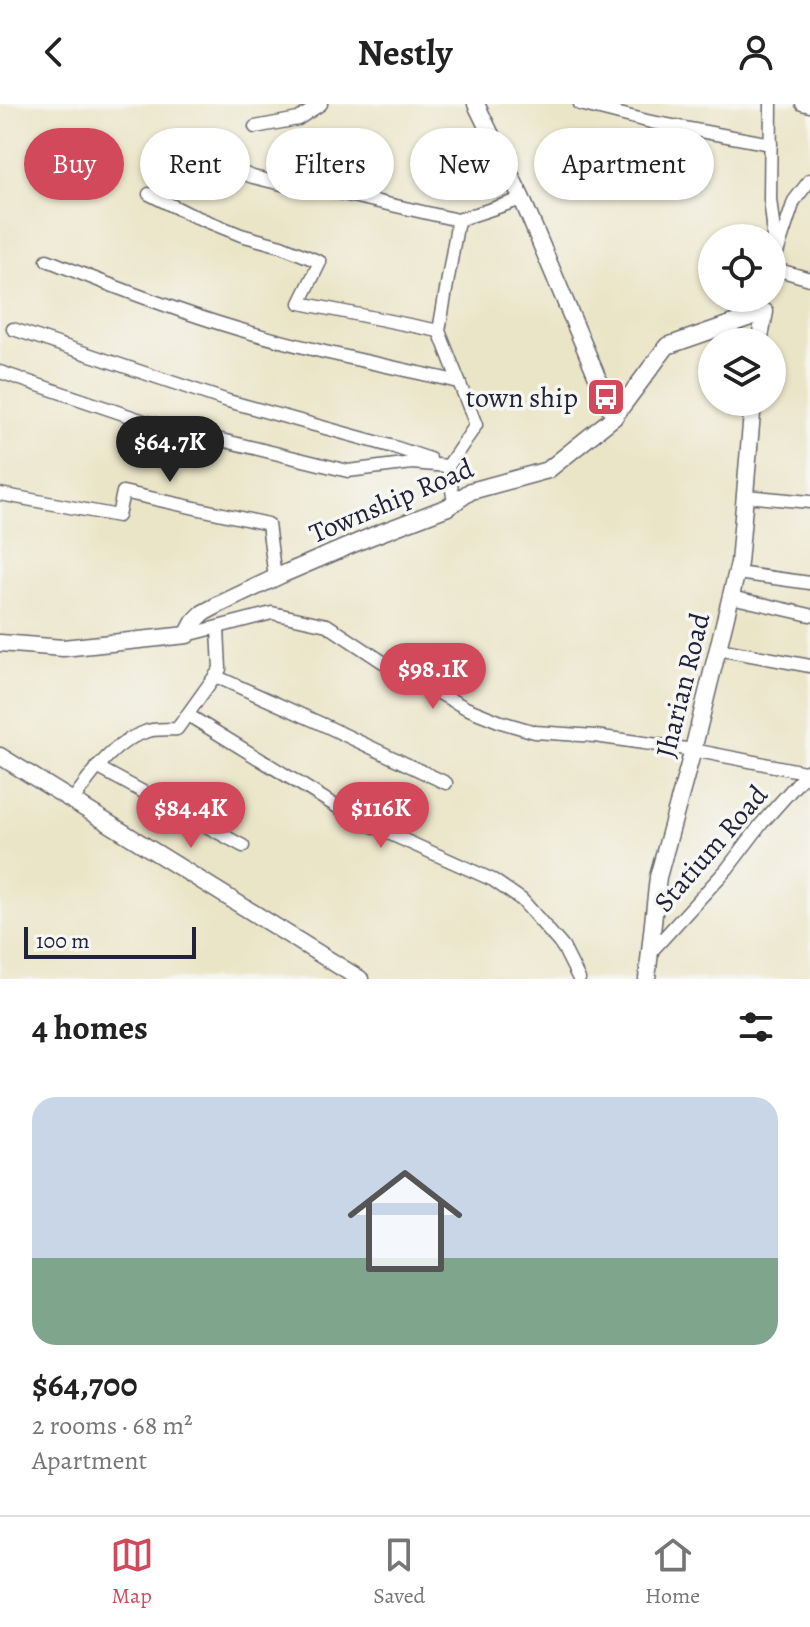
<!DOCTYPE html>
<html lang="en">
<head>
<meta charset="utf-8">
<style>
  body { margin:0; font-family:Alegreya,serif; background:#f6f6f6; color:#222; height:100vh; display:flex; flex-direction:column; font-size:30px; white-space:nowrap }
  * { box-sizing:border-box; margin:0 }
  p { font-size:26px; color:#767676 }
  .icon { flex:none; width:44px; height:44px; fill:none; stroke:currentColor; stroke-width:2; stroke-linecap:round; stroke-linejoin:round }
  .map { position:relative; height:875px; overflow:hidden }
  .panel { display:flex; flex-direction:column; background:#fff; flex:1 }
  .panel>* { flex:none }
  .top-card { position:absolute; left:24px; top:24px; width:762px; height:72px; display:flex; gap:16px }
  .controls { position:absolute; left:698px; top:120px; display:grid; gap:16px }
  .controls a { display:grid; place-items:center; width:88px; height:88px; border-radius:50%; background:#fff; box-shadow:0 2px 6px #0004; font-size:40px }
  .scale { position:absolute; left:24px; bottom:20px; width:172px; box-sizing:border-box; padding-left:8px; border:4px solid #22223b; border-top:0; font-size:22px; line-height:28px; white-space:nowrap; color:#22223b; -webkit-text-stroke:6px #f6f6f2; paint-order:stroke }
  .price { position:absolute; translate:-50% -68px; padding:0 18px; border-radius:28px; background:#d1495b; color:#fff; font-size:26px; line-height:52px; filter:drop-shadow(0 2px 4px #0008) }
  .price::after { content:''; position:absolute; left:50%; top:48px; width:24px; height:18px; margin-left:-12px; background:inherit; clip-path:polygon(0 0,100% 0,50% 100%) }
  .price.active { background:#222; color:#fff }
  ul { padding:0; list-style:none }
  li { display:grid; align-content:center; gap:16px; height:424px; padding:0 32px }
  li+li { border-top:2px solid #e0e0e0 }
  li span { display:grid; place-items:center; height:248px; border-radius:24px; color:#555 }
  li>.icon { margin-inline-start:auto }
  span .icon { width:144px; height:144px; fill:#fffc; stroke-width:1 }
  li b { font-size:34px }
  h2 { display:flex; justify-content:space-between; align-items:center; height:96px; padding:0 32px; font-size:34px }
  .pill { padding:0 28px; border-radius:36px; background:#fff; box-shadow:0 2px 6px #0004; font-size:28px; line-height:72px }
  .pill.active { background:#d1495b; color:#fff }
  header { display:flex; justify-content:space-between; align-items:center; height:104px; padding:0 32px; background:#fff; font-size:36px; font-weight:700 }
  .dock { display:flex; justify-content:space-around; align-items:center; height:112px; border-top:2px solid #e0e0e0; background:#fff; font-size:22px; color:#767676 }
  .dock a { display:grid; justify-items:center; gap:4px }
  .dock .active { color:#d1495b }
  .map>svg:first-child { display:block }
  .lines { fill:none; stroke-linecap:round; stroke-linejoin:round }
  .street-casing { stroke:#68666c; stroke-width:15 }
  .secondary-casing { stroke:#68666c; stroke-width:19 }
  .street { stroke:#fff; stroke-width:12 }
  .secondary { stroke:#fff; stroke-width:16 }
  .labels { text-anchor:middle; stroke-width:7; stroke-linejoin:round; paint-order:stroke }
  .poi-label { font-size:28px; fill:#22223b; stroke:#f6f6f2; text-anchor:end }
  .street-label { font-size:28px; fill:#22223b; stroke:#f6f6f2 }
</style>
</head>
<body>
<header><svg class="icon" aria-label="back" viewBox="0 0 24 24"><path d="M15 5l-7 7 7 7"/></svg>Nestly<svg class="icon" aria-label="person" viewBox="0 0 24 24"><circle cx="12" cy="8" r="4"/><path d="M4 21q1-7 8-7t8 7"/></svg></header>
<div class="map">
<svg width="810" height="875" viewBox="0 0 810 875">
  <rect width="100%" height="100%" fill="#f6f6f2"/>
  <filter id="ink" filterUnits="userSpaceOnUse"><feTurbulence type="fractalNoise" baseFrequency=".0125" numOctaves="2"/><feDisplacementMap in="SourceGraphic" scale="16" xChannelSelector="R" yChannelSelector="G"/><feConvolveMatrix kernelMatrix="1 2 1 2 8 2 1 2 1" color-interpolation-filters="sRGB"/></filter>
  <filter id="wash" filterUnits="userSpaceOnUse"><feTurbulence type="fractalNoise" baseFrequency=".006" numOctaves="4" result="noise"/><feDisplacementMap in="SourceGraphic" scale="32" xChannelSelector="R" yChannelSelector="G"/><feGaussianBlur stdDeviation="1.8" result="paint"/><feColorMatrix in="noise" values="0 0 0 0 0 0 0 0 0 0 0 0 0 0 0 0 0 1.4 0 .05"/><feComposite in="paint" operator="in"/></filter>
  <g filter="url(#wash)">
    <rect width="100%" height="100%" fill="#ebe5c8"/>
  </g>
  <g filter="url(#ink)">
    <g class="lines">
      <!-- street casing -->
      <g class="street-casing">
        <g id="street">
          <polyline points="580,0 651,18 771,40"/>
          <polyline points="771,0 770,95 773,120 772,165"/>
          <polyline points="802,0 810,2"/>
          <polyline points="255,23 298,15 321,0"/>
          <polyline points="191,50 253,73 294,83 321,85 458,116"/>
          <polyline points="810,76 794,97 772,164 810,175"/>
          <polyline points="149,90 189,110 241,131 281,142 320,158 300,199 439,227"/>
          <path d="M47,156C109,181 173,206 238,225C310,247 385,261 459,278"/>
          <polyline points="13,225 228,297 394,343 430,355"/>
          <polyline points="0,268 144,317 348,367 412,359 448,362"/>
          <polyline points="0,390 118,412 123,388 268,420 275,474"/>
          <polyline points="745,392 810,398"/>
          <polyline points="454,398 448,362 476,321 439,227 458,116 522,95"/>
          <polyline points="737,469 810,479"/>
          <polyline points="731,493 810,511"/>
          <polyline points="187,531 272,509 327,521 383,558 466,604 501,618 535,628 595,632 693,646 810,669"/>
          <polyline points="718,545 810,562"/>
          <polyline points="215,572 324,621 446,679"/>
          <polyline points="188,611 357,715 493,776 522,796 563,843 579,875"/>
          <polyline points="97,663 243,742"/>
          <path d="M72,697C92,670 112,639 145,628C154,624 167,626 177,625L220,565L218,524"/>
          <polyline points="648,851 727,765 762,719 810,665"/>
        </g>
      </g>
      <!-- secondary casing -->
      <g class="secondary-casing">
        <g id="secondary">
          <polyline points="476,0 522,95 614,313"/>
          <polyline points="0,539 63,544 187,531 194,518 203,509 218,501 281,471 372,432 448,403 471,387 548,366 614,313 667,242 765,208 759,238"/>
          <polyline points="0,652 360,875"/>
          <polyline points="647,875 658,773 693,646 739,459 753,298"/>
        </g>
      </g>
      <!-- street -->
      <use href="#street" class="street"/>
      <!-- secondary -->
      <use href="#secondary" class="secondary"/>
    </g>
  </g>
  <!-- icons -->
  <defs>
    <g id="bus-square" transform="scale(2)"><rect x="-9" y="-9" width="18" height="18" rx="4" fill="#d1495b" stroke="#f6f6f2"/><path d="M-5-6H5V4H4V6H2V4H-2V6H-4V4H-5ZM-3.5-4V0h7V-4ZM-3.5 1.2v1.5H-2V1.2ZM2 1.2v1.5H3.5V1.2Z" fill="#fff"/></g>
  </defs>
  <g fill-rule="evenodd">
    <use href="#bus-square" x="606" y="293"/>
  </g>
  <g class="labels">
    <!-- poi labels -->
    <g class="poi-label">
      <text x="578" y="303">town ship</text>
    </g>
    <!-- street labels -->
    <g class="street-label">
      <text transform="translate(391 396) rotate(-23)" y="10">Township Road</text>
      <text transform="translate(682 581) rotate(-76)" y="10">Jharian Road</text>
      <text transform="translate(710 744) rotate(-49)" y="10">Statium Road</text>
    </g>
  </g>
</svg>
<div class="controls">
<a><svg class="icon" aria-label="locate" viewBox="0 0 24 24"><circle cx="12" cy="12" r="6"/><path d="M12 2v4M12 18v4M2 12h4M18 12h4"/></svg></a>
<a><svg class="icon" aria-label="layers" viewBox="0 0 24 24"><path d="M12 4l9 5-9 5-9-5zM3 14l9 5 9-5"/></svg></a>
</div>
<div class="scale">100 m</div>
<b class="price active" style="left:170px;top:380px">$64.7K</b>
<b class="price" style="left:433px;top:607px">$98.1K</b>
<b class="price" style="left:191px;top:746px">$84.4K</b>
<b class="price" style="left:381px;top:746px">$116K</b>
<div class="top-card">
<a class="pill active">Buy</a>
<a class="pill">Rent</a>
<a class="pill">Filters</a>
<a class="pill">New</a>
<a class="pill">Apartment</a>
</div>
</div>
<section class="panel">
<h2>4 homes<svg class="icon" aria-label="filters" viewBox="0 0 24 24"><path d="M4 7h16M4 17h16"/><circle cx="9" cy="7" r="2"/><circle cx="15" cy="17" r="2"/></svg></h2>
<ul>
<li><span style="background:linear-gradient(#c9d6e8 65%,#7fa58c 0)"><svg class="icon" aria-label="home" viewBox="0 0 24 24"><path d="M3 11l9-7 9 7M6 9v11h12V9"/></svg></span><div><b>$64,700</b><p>2 rooms · 68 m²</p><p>Apartment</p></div></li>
</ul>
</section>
<nav class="dock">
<a class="active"><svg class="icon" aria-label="map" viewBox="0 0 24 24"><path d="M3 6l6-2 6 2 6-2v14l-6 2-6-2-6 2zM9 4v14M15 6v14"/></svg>Map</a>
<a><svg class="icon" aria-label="saved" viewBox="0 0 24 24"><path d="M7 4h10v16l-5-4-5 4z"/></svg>Saved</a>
<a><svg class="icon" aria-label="home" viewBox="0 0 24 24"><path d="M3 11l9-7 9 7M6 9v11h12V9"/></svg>Home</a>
</nav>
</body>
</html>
